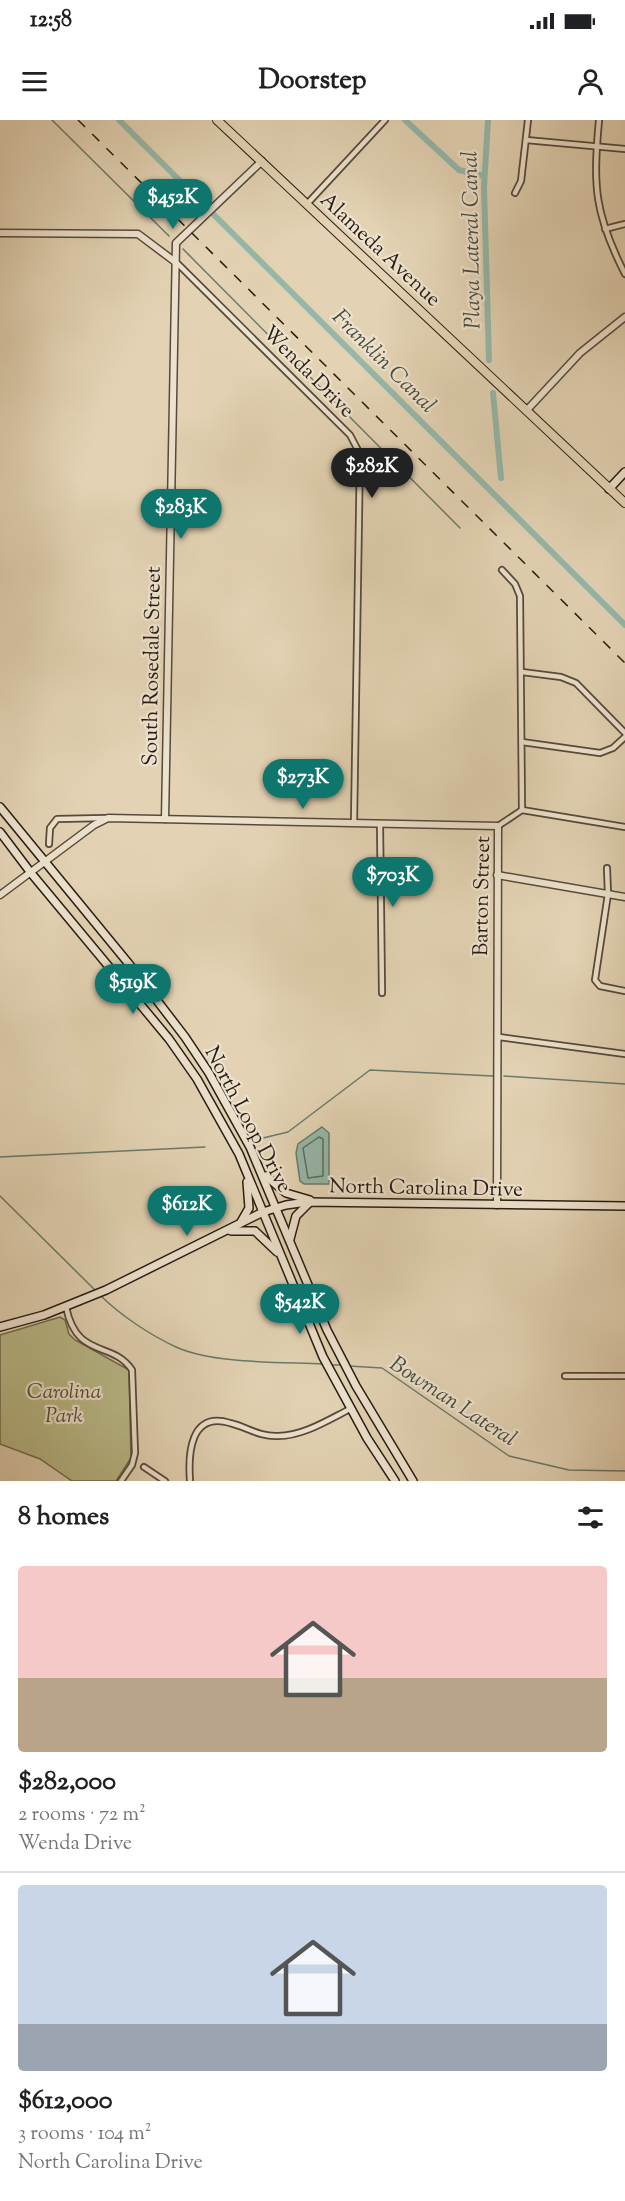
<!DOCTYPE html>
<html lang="en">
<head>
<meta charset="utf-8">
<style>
  body { margin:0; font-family:"Sorts Mill Goudy",serif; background:#f6f6f6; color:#202124; height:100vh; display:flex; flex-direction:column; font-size:22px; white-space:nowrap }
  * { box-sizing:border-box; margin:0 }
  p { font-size:20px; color:#757577 }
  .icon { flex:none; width:33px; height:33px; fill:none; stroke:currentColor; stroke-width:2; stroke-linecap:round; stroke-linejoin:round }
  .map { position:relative; height:1361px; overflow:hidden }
  .panel { display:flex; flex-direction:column; background:#fff; flex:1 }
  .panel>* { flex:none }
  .price { position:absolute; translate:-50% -51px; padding:0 14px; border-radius:21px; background:#0f766e; color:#fff; font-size:20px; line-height:39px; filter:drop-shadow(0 2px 3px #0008) }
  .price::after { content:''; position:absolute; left:50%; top:36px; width:18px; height:14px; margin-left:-9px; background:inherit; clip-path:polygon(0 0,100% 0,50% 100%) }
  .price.current { background:#222; color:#fff }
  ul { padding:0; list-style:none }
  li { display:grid; align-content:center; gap:12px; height:318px; padding:0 18px }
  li+li { border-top:2px solid #e0e0e0 }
  li span { display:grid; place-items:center; height:186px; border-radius:6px; color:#555 }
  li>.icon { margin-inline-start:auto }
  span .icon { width:108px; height:108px; fill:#fffc; stroke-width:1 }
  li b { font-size:26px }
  h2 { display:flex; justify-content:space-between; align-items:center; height:72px; padding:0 18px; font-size:26px }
  .status { display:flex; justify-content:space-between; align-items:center; height:42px; padding:0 30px; background:#fff; direction:ltr }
  .status svg { height:16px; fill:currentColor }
  header { display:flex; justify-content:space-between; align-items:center; height:78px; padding:0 18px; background:#fff; font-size:27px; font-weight:800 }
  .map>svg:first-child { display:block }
  .park { fill:#babb89; stroke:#706c4c; stroke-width:1.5 }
  .water { fill:#95b8aa; stroke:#697a6c; stroke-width:1.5 }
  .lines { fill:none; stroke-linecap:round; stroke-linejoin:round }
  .shore { stroke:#5e6a5d; stroke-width:1.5 }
  .stream { stroke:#697a6c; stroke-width:1.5 }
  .canal { stroke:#95b8aa; stroke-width:6 }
  .minor-casing { stroke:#564a39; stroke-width:8 }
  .tertiary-casing { stroke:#564a39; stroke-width:9 }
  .secondary-casing { stroke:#271c10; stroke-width:10 }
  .primary-casing { stroke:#271c10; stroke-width:10 }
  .minor { stroke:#ede2ce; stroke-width:4.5 }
  .tertiary { stroke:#ede2ce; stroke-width:6 }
  .secondary { stroke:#ede2ce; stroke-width:7 }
  .primary { stroke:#e3d3b4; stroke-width:8 }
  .rail { stroke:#271c10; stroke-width:1.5; stroke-dasharray:10 10; stroke-linecap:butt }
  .labels { text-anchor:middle; stroke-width:4.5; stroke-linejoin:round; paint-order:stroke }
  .street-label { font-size:21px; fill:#271c10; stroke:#ede2ce }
  .park-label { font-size:21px; font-style:italic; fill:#534c34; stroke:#ede2ce }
  .water-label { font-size:22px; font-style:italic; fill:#484b3e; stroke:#ede2ce }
</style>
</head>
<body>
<div class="status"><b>12:58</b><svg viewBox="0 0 49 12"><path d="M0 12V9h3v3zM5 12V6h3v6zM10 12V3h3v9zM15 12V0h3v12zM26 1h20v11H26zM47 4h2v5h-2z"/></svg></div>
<header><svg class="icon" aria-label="menu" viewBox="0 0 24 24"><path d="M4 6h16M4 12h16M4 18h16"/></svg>Doorstep<svg class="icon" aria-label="person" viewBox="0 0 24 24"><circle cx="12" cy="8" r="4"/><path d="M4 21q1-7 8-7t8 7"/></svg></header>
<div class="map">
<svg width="625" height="1361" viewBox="0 0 625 1361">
  <rect width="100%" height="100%" fill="#e3d3b4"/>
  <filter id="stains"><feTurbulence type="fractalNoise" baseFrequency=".00333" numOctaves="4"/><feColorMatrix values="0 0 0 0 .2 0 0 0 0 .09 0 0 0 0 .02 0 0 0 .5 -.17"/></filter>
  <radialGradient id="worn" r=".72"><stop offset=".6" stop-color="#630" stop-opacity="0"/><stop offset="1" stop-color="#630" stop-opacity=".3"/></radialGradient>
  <!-- park -->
  <polygon class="park" points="60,1197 65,1200 69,1214 75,1220 129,1250 131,1338 116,1361 72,1361 40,1339 0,1324 0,1215"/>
  <!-- water -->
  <polygon class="water" points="322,1007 329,1013 329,1064 304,1064 300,1061 296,1033 298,1024"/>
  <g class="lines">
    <!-- shore -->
    <polygon class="shore" points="319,1017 323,1019 323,1056 308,1058 303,1028"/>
    <!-- stream -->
    <g class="stream">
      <polyline points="52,0 169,116"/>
      <polyline points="183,129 460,408"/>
      <polyline points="504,956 625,964"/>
      <polyline points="263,1018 288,1012 370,950 493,956"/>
      <polyline points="0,1037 205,1027"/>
      <polyline points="0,1076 97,1172"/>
      <path d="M100,1175C120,1195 150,1215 176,1227C213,1244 282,1242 323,1244"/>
      <polyline points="331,1245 341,1245"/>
      <polyline points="349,1246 382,1248 509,1336 569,1350 625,1351"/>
    </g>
    <!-- canal -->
    <g class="canal">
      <polyline points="119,0 625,505"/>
      <polyline points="405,0 459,50 484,56"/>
      <polyline points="488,0 484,67 489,240"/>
      <polyline points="493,273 501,358"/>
    </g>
    <!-- minor casing -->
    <g class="minor-casing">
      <g id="minor">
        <path d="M599,0C593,66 594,93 625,154"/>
        <polyline points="526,20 625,29"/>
        <polyline points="515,73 521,61 528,0"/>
        <polyline points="307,84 385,0"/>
        <polyline points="605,109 625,104"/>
        <polyline points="176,142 350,315 360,334 354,703"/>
        <polyline points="502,450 515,464 520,476 522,690"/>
        <polyline points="522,552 561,557 576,563 625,613"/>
        <polyline points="522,622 600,633 613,628 625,617"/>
        <polyline points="522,690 625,707"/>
        <polyline points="380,704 382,873"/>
        <polyline points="498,706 522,690"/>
        <polyline points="49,724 50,708 57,699 105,698"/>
        <polyline points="607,748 608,774 595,860 600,866 625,871"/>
        <polyline points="499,917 625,934"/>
        <path d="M66,1187C77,1240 112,1220 132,1250L135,1333L132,1345L121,1361"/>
        <polyline points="565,1256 625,1256"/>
        <polyline points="144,1347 165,1361"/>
        <path d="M190,1361C188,1334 190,1291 230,1303C247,1307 259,1317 278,1316C303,1316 328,1300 350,1289"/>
      </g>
    </g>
    <!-- tertiary casing -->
    <g class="tertiary-casing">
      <g id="tertiary">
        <polyline points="0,113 138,114 174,141"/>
        <polyline points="527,290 580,233 625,197"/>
        <polyline points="165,699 176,123 262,41"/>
        <polyline points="497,755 625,777"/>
        <polyline points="0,775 94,705 108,698 498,706 497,1085"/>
      </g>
    </g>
    <!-- secondary casing -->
    <g class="secondary-casing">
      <g id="secondary">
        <polyline points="609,369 625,352"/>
        <polyline points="0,687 129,844 185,917 209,953 250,1027 327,1210 356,1266 413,1361"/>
        <polyline points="0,712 31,753 169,919 197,959 239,1034 323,1237 367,1318 395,1361"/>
        <polyline points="266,1056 286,1073 310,1080"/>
        <polyline points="241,1102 249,1088 247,1062"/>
        <polyline points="231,1111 255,1111 277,1132"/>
        <polyline points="290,1119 296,1096 309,1083"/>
        <polyline points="0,1207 44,1195 106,1170 263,1092 286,1085 307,1082 625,1086"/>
      </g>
    </g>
    <!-- primary casing -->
    <g class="primary-casing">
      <polyline id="primary" points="217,0 625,383"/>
    </g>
    <!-- minor -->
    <use href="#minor" class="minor"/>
    <!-- tertiary -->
    <use href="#tertiary" class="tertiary"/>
    <!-- secondary -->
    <use href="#secondary" class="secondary"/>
    <!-- primary -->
    <use href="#primary" class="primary"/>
    <!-- rail -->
    <polyline class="rail" points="78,0 625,543"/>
  </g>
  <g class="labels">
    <!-- street labels -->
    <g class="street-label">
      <text transform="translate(381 129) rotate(43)" y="7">Alameda Avenue</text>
      <text transform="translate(309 251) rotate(45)" y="7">Wenda Drive</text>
      <text transform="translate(151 546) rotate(-89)" y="7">South Rosedale Street</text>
      <text transform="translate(481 776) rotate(-89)" y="7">Barton Street</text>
      <text transform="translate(249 999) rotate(62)" y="7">North Loop Drive</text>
      <text transform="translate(426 1067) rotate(1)" y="7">North Carolina Drive</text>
    </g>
    <!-- park labels -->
    <g class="park-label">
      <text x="64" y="1278">Carolina<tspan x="64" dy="24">Park</tspan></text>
    </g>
    <!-- water labels -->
    <g class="water-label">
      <text transform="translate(470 120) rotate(-91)" y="8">Playa Lateral Canal</text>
      <text transform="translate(385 240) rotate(45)" y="8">Franklin Canal</text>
      <text transform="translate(454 1280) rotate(33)" y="8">Bowman Lateral</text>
    </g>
  </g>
  <rect width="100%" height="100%" filter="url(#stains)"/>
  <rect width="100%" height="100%" fill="url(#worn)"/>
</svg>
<b class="price" style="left:173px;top:110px">$452K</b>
<b class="price current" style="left:372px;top:379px">$282K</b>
<b class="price" style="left:181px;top:420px">$283K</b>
<b class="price" style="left:303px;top:690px">$273K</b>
<b class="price" style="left:393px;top:788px">$703K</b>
<b class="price" style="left:133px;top:895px">$519K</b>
<b class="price" style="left:187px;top:1117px">$612K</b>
<b class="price" style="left:300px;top:1215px">$542K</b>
</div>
<section class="panel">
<h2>8 homes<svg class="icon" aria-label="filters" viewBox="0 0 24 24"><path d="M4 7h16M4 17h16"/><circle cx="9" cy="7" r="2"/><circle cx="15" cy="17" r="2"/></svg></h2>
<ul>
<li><span style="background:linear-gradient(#f6c9c9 60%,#b9a48a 0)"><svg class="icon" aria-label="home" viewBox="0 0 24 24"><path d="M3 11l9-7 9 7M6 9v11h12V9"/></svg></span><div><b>$282,000</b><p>2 rooms · 72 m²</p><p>Wenda Drive</p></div></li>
<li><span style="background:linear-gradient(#c9d6e8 75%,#9aa5b1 0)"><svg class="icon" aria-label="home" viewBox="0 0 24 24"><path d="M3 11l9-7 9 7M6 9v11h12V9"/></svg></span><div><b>$612,000</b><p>3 rooms · 104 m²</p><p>North Carolina Drive</p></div></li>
</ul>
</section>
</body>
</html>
